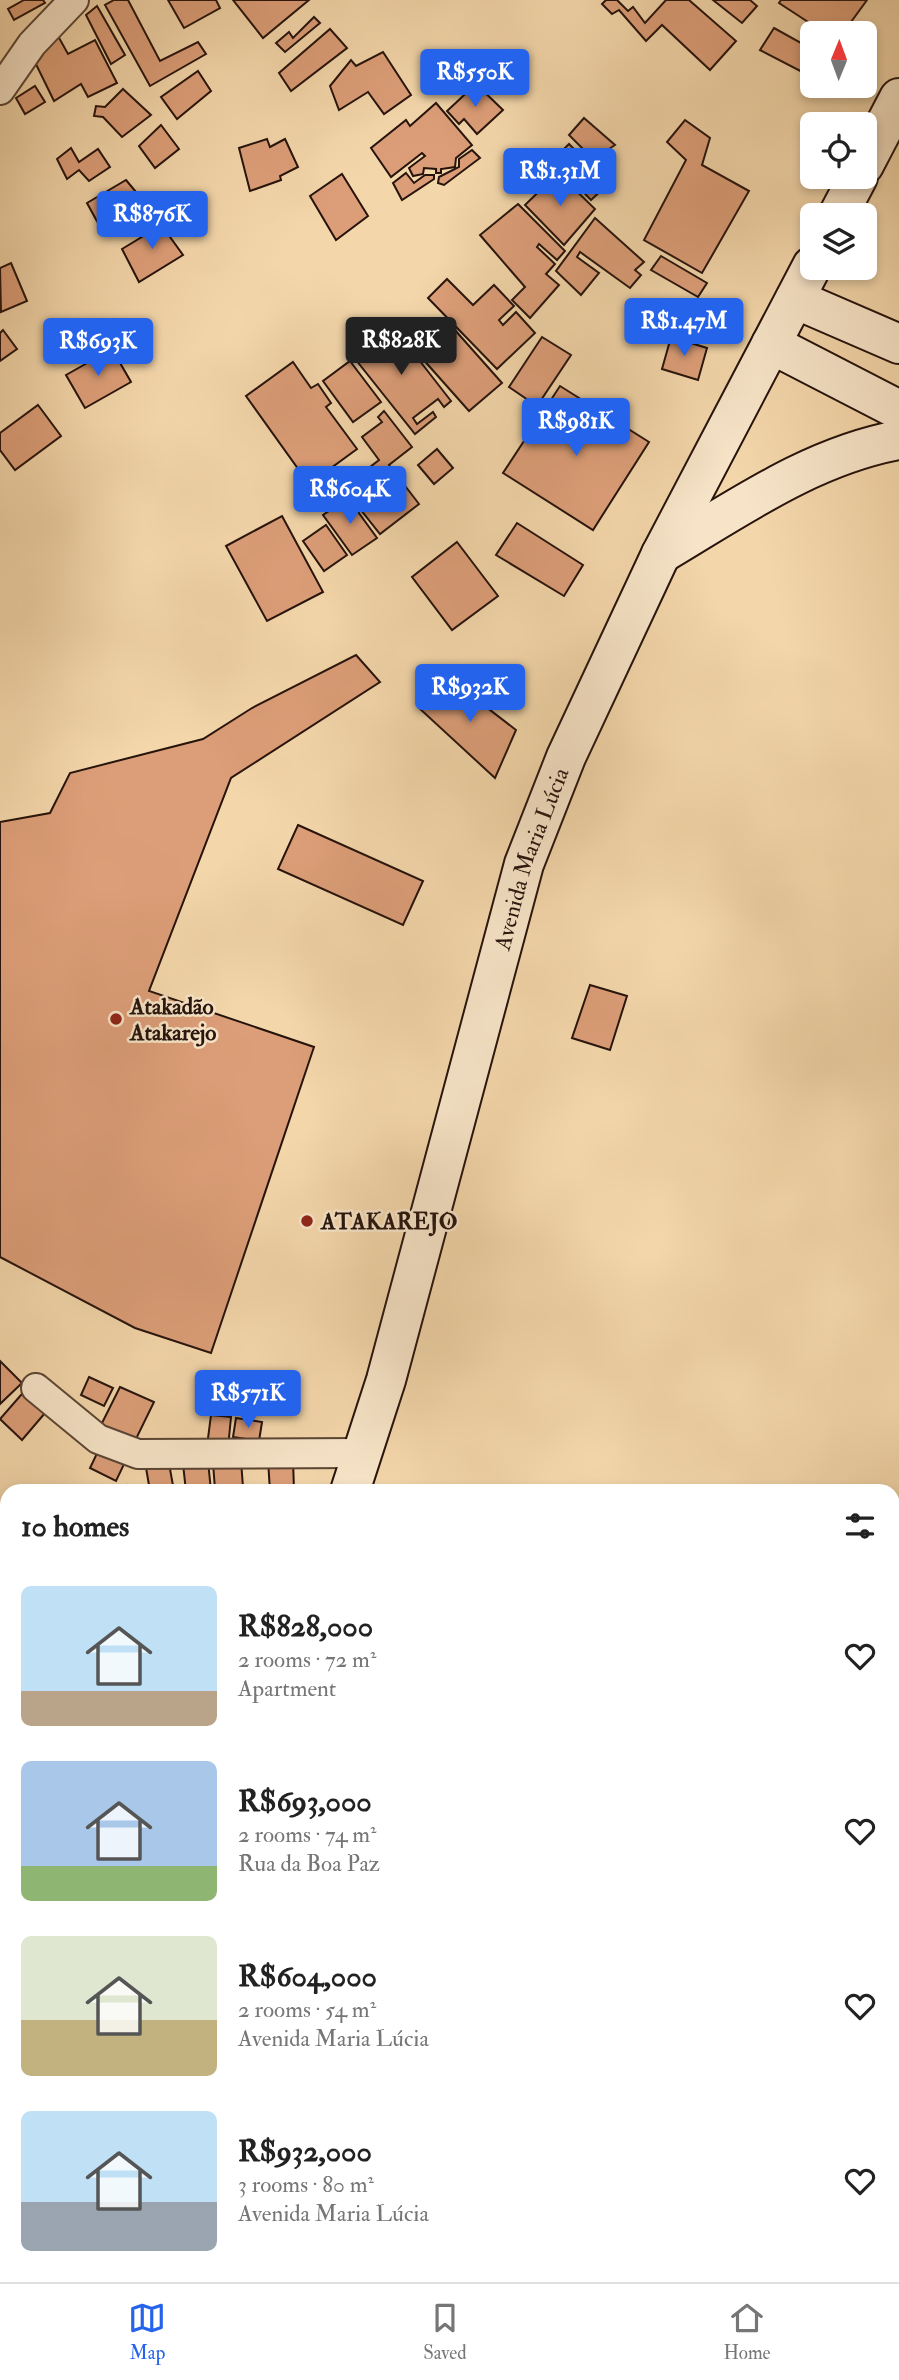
<!DOCTYPE html>
<html lang="en">
<head>
<meta charset="utf-8">
<style>
  body { margin:0; font-family:"IM FELL Double Pica",serif; background:#f2f2f2; color:#222; height:100vh; display:flex; flex-direction:column; font-size:26px; white-space:nowrap }
  * { box-sizing:border-box; margin:0 }
  p { font-size:23px; color:#767676 }
  .icon { flex:none; width:38px; height:38px; fill:none; stroke:currentColor; stroke-width:2; stroke-linecap:round; stroke-linejoin:round }
  .map { position:relative; flex:1; overflow:hidden }
  .panel { position:absolute; left:0px; top:1484px; width:900px; height:798px; display:flex; flex-direction:column; background:#fff; border-radius:21px 21px 0 0; box-shadow:0 4px 10px #0003 }
  .panel>* { flex:none }
  .needle { width:46px; rotate:1deg }
  .controls { position:absolute; left:800px; top:21px; display:grid; gap:14px }
  .controls a { display:grid; place-items:center; width:77px; height:77px; border-radius:10px; background:#fff; box-shadow:0 4px 10px #0003; font-size:35px }
  .price { position:absolute; translate:-50% -60px; padding:0 16px; border-radius:7px; background:#2563eb; color:#fff; font-size:23px; line-height:46px; filter:drop-shadow(0 2px 4px #0008) }
  .price::after { content:''; position:absolute; left:50%; top:42px; width:21px; height:16px; margin-left:-10px; background:inherit; clip-path:polygon(0 0,100% 0,50% 100%) }
  .price.active { background:#222; color:#fff }
  ul { padding:0; list-style:none }
  li { display:flex; align-items:center; gap:21px; height:175px; padding:0 21px }
  li span { display:grid; place-items:center; flex:none; width:196px; height:140px; border-radius:10px; color:#555 }
  li>.icon { margin-inline-start:auto }
  span .icon { width:84px; height:84px; fill:#fffc; stroke-width:1 }
  li b { font-size:30px }
  h2 { display:flex; justify-content:space-between; align-items:center; height:84px; padding:0 21px; font-size:30px }
  .tabs { display:flex; justify-content:space-around; align-items:center; height:98px; border-top:2px solid #e0e0e0; background:#fff; font-size:19px; color:#767676 }
  .tabs a { display:grid; justify-items:center; gap:4px }
  .tabs .active { color:#2563eb }
  .map>svg:first-child { display:block }
  .building { fill:#dc9e78; stroke:#26130c; stroke-width:2 }
  .lines { fill:none; stroke-linecap:round; stroke-linejoin:round }
  .street-casing { stroke:#594434; stroke-width:32 }
  .secondary-casing { stroke:#26130c; stroke-width:42 }
  .street { stroke:#f7e4c8; stroke-width:28 }
  .secondary { stroke:#f7e4c8; stroke-width:38 }
  .poi-dot { fill:#8f2418; stroke:#f7e4c8; stroke-width:2.5 }
  .labels { text-anchor:middle; stroke-width:5; stroke-linejoin:round; paint-order:stroke }
  .street-label { font-size:23px; fill:#26130c; stroke:#f7e4c8 }
  .poi-label { font-size:23px; font-weight:bold; fill:#26130c; stroke:#f7e4c8; text-anchor:start }
</style>
</head>
<body>
<div class="map">
<svg width="899" height="2282" viewBox="0 0 899 2282">
  <rect width="100%" height="100%" fill="#f3d6aa"/>
  <filter id="stains"><feTurbulence type="fractalNoise" baseFrequency=".00286" numOctaves="4"/><feColorMatrix values="0 0 0 0 .2 0 0 0 0 .09 0 0 0 0 .02 0 0 0 .5 -.17"/></filter>
  <radialGradient id="worn" r=".72"><stop offset=".6" stop-color="#630" stop-opacity="0"/><stop offset="1" stop-color="#630" stop-opacity=".3"/></radialGradient>
  <!-- building -->
  <g class="building">
    <polygon points="24,0 43,0 45,3 14,20 8,9"/>
    <polygon points="114,0 128,0 160,61 198,42 206,54 150,86 105,5"/>
    <polygon points="168,0 216,0 220,8 184,28"/>
    <polygon points="233,0 309,0 263,38"/>
    <polygon points="606,0 617,0 628,11 633,7 645,23 666,0 689,0 736,41 710,70 662,25 646,41 619,10 612,14 602,4"/>
    <polygon points="713,0 750,0 757,6 742,23"/>
    <polygon points="781,0 867,0 843,33 825,33 779,3"/>
    <polygon points="97,6 125,55 111,64 86,15"/>
    <polygon points="314,17 320,23 285,52 276,43 289,32 293,38"/>
    <polygon points="774,28 812,49 812,77 760,50"/>
    <polygon points="330,29 347,48 291,91 279,73"/>
    <polygon points="58,36 68,54 95,40 117,83 88,97 81,84 54,101 31,54"/>
    <polygon points="383,52 411,95 384,114 368,92 339,110 330,86 351,60 356,66"/>
    <polygon points="198,71 211,91 177,119 161,97"/>
    <polygon points="476,84 503,110 477,134 464,119 459,124 447,111"/>
    <polygon points="35,86 45,102 25,114 16,98"/>
    <polygon points="123,89 151,115 122,137 103,117 94,116 96,106 105,107"/>
    <polygon points="436,103 472,145 456,158 455,167 441,169 441,173 436,173 436,169 424,168 423,174 413,176 409,168 425,156 422,153 391,177 371,148 406,120 410,126"/>
    <polygon points="584,118 615,145 606,151 611,158 603,169 569,135"/>
    <polygon points="685,120 710,138 702,165 749,191 702,273 644,240 686,160 667,142"/>
    <polygon points="161,125 179,149 155,168 139,146"/>
    <polygon points="267,139 270,147 285,139 298,167 280,176 281,180 250,191 239,148"/>
    <polygon points="569,144 573,148 565,156 590,179 596,175 606,186 591,200 553,160"/>
    <polygon points="71,148 79,162 98,149 110,167 89,181 79,170 67,179 57,159"/>
    <polygon points="472,150 480,158 444,185 438,183 439,177 459,167 459,159"/>
    <polygon points="406,173 414,183 425,175 434,175 434,179 402,200 393,183"/>
    <polygon points="558,173 595,209 564,245 525,205"/>
    <polygon points="342,174 368,216 336,240 310,196"/>
    <polygon points="126,180 141,198 98,223 87,203"/>
    <polygon points="518,204 565,251 557,260 539,244 537,247 555,264 546,274 559,285 530,318 512,300 525,287 480,235"/>
    <polygon points="595,218 644,262 635,270 641,275 630,288 580,252 577,257 599,273 581,295 556,271"/>
    <polygon points="157,219 183,255 139,282 122,249 145,235 144,227"/>
    <polygon points="661,256 707,283 698,297 651,270"/>
    <polygon points="11,263 27,301 1,312 0,268"/>
    <polygon points="447,279 473,305 494,285 514,306 499,320 503,325 516,312 535,333 497,369 428,298"/>
    <polygon points="446,320 502,383 469,411 413,348"/>
    <polygon points="391,324 451,401 444,407 438,399 413,418 417,424 433,412 436,417 415,434 352,355"/>
    <polygon points="3,330 17,349 0,361 0,333"/>
    <polygon points="542,337 571,355 537,406 509,387"/>
    <polygon points="671,337 707,348 698,380 662,369"/>
    <polygon points="112,349 131,382 85,408 66,375"/>
    <polygon points="350,361 381,402 353,422 323,381"/>
    <polygon points="293,362 311,388 318,384 331,403 326,407 357,449 309,484 246,396"/>
    <polygon points="560,386 649,442 593,530 503,473"/>
    <polygon points="38,405 61,436 15,470 0,450 0,433"/>
    <polygon points="384,411 412,447 389,465 419,504 380,534 349,495 367,481 361,474 379,460 362,437 382,422 378,417"/>
    <polygon points="437,449 453,468 434,484 418,465"/>
    <polygon points="348,498 377,538 352,555 323,515"/>
    <polygon points="282,516 323,592 267,621 226,546"/>
    <polygon points="517,523 583,565 564,596 496,555"/>
    <polygon points="326,525 347,555 324,571 303,541"/>
    <polygon points="457,542 498,596 452,630 412,577"/>
    <polygon points="356,655 380,682 231,778 149,991 314,1047 211,1353 135,1328 0,1257 0,822 50,813 70,773 203,739 252,708"/>
    <polygon points="446,676 516,730 495,778 419,708"/>
    <polygon points="298,825 423,881 403,925 278,869"/>
    <polygon points="590,985 627,996 610,1050 572,1038"/>
    <polygon points="0,1361 22,1383 0,1404"/>
    <polygon points="89,1377 113,1388 104,1406 81,1395"/>
    <polygon points="28,1387 51,1406 22,1440 0,1419"/>
    <polygon points="120,1387 154,1402 134,1443 100,1427"/>
    <polygon points="211,1415 231,1417 228,1448 207,1446"/>
    <polygon points="236,1418 262,1422 259,1441 233,1437"/>
    <polygon points="100,1447 126,1460 116,1481 90,1468"/>
    <polygon points="168,1458 174,1491 150,1491 145,1462"/>
    <polygon points="293,1459 294,1491 270,1491 268,1460"/>
    <polygon points="208,1461 211,1491 186,1491 183,1464"/>
    <polygon points="241,1461 243,1487 215,1489 213,1463"/>
    <polygon points="127,1485 129,1491 107,1491"/>
    <polygon points="7,1895 7,1933 0,1929 0,1908"/>
    <polygon points="0,1991 7,1995 7,2049 1,2061"/>
    <polygon points="7,2078 7,2118 0,2115 0,2094"/>
    <polygon points="0,2118 7,2121 7,2153 0,2150"/>
    <polygon points="0,2153 7,2158 7,2184 0,2180"/>
    <polygon points="69,2275 148,2275 158,2282 64,2282"/>
  </g>
  <g class="lines">
    <!-- street casing -->
    <g class="street-casing">
      <g id="street">
        <polyline points="0,90 32,44 74,0"/>
        <polyline points="36,1388 98,1439 138,1454 361,1453"/>
      </g>
    </g>
    <!-- secondary casing -->
    <g class="secondary-casing">
      <g id="secondary">
        <polyline points="864,165 899,98"/>
        <polyline points="838,215 858,177"/>
        <polyline points="795,299 899,344"/>
        <polyline points="771,344 899,410"/>
        <path d="M661,554C737,509 811,456 899,440"/>
        <path id="s1" d="M350,1491L386,1380L524,864L566,757L661,554L812,266"/>
        <polyline points="27,2282 33,2275"/>
      </g>
    </g>
    <!-- street -->
    <use href="#street" class="street"/>
    <!-- secondary -->
    <use href="#secondary" class="secondary"/>
  </g>
  <!-- markers -->
  <g class="poi-dot">
    <circle cx="116" cy="1019" r="7"/>
    <circle cx="307" cy="1221" r="7"/>
  </g>
  <g class="labels">
    <!-- street labels -->
    <g class="street-label">
      <text dy="8" stroke="none"><textPath href="#s1" startOffset="658">Avenida Maria Lúcia</textPath></text>
    </g>
    <!-- poi labels -->
    <g class="poi-label">
      <text x="130" y="1014">Atakadão<tspan x="130" dy="26">Atakarejo</tspan></text>
      <text x="321" y="1229">ATAKAREJO</text>
    </g>
  </g>
  <rect width="100%" height="100%" filter="url(#stains)"/>
  <rect width="100%" height="100%" fill="url(#worn)"/>
</svg>
<div class="controls">
<a><svg class="needle" viewBox="-14 -14 28 28"><path d="M0-13l5 13h-10z" fill="#e53935"/><path d="M0 13l5-13h-10z" fill="#767676"/></svg></a>
<a><svg class="icon" aria-label="locate" viewBox="0 0 24 24"><circle cx="12" cy="12" r="6"/><path d="M12 2v4M12 18v4M2 12h4M18 12h4"/></svg></a>
<a><svg class="icon" aria-label="layers" viewBox="0 0 24 24"><path d="M12 4l9 5-9 5-9-5zM3 14l9 5 9-5"/></svg></a>
</div>
<b class="price" style="left:475px;top:109px">R$550K</b>
<b class="price" style="left:560px;top:208px">R$1.31M</b>
<b class="price" style="left:152px;top:251px">R$876K</b>
<b class="price" style="left:684px;top:358px">R$1.47M</b>
<b class="price active" style="left:401px;top:377px">R$828K</b>
<b class="price" style="left:98px;top:378px">R$693K</b>
<b class="price" style="left:576px;top:458px">R$981K</b>
<b class="price" style="left:350px;top:526px">R$604K</b>
<b class="price" style="left:470px;top:724px">R$932K</b>
<b class="price" style="left:248px;top:1430px">R$571K</b>
<section class="panel">
<h2>10 homes<svg class="icon" aria-label="filters" viewBox="0 0 24 24"><path d="M4 7h16M4 17h16"/><circle cx="9" cy="7" r="2"/><circle cx="15" cy="17" r="2"/></svg></h2>
<ul>
<li><span style="background:linear-gradient(#bfe0f5 75%,#b9a48a 0)"><svg class="icon" aria-label="home" viewBox="0 0 24 24"><path d="M3 11l9-7 9 7M6 9v11h12V9"/></svg></span><div><b>R$828,000</b><p>2 rooms · 72 m²</p><p>Apartment</p></div><svg class="icon" aria-label="heart" viewBox="0 0 24 24"><path d="M12 20l-8-8c-3-5 5-10 8-4 3-6 11-1 8 4z"/></svg></li>
<li><span style="background:linear-gradient(#a9c7e8 75%,#8fb573 0)"><svg class="icon" aria-label="home" viewBox="0 0 24 24"><path d="M3 11l9-7 9 7M6 9v11h12V9"/></svg></span><div><b>R$693,000</b><p>2 rooms · 74 m²</p><p>Rua da Boa Paz</p></div><svg class="icon" aria-label="heart" viewBox="0 0 24 24"><path d="M12 20l-8-8c-3-5 5-10 8-4 3-6 11-1 8 4z"/></svg></li>
<li><span style="background:linear-gradient(#dfe7d0 60%,#c2b280 0)"><svg class="icon" aria-label="home" viewBox="0 0 24 24"><path d="M3 11l9-7 9 7M6 9v11h12V9"/></svg></span><div><b>R$604,000</b><p>2 rooms · 54 m²</p><p>Avenida Maria Lúcia</p></div><svg class="icon" aria-label="heart" viewBox="0 0 24 24"><path d="M12 20l-8-8c-3-5 5-10 8-4 3-6 11-1 8 4z"/></svg></li>
<li><span style="background:linear-gradient(#bfe0f5 65%,#9aa5b1 0)"><svg class="icon" aria-label="home" viewBox="0 0 24 24"><path d="M3 11l9-7 9 7M6 9v11h12V9"/></svg></span><div><b>R$932,000</b><p>3 rooms · 80 m²</p><p>Avenida Maria Lúcia</p></div><svg class="icon" aria-label="heart" viewBox="0 0 24 24"><path d="M12 20l-8-8c-3-5 5-10 8-4 3-6 11-1 8 4z"/></svg></li>
</ul>
</section>
</div>
<nav class="tabs">
<a class="active"><svg class="icon" aria-label="map" viewBox="0 0 24 24"><path d="M3 6l6-2 6 2 6-2v14l-6 2-6-2-6 2zM9 4v14M15 6v14"/></svg>Map</a>
<a><svg class="icon" aria-label="saved" viewBox="0 0 24 24"><path d="M7 4h10v16l-5-4-5 4z"/></svg>Saved</a>
<a><svg class="icon" aria-label="home" viewBox="0 0 24 24"><path d="M3 11l9-7 9 7M6 9v11h12V9"/></svg>Home</a>
</nav>
</body>
</html>
